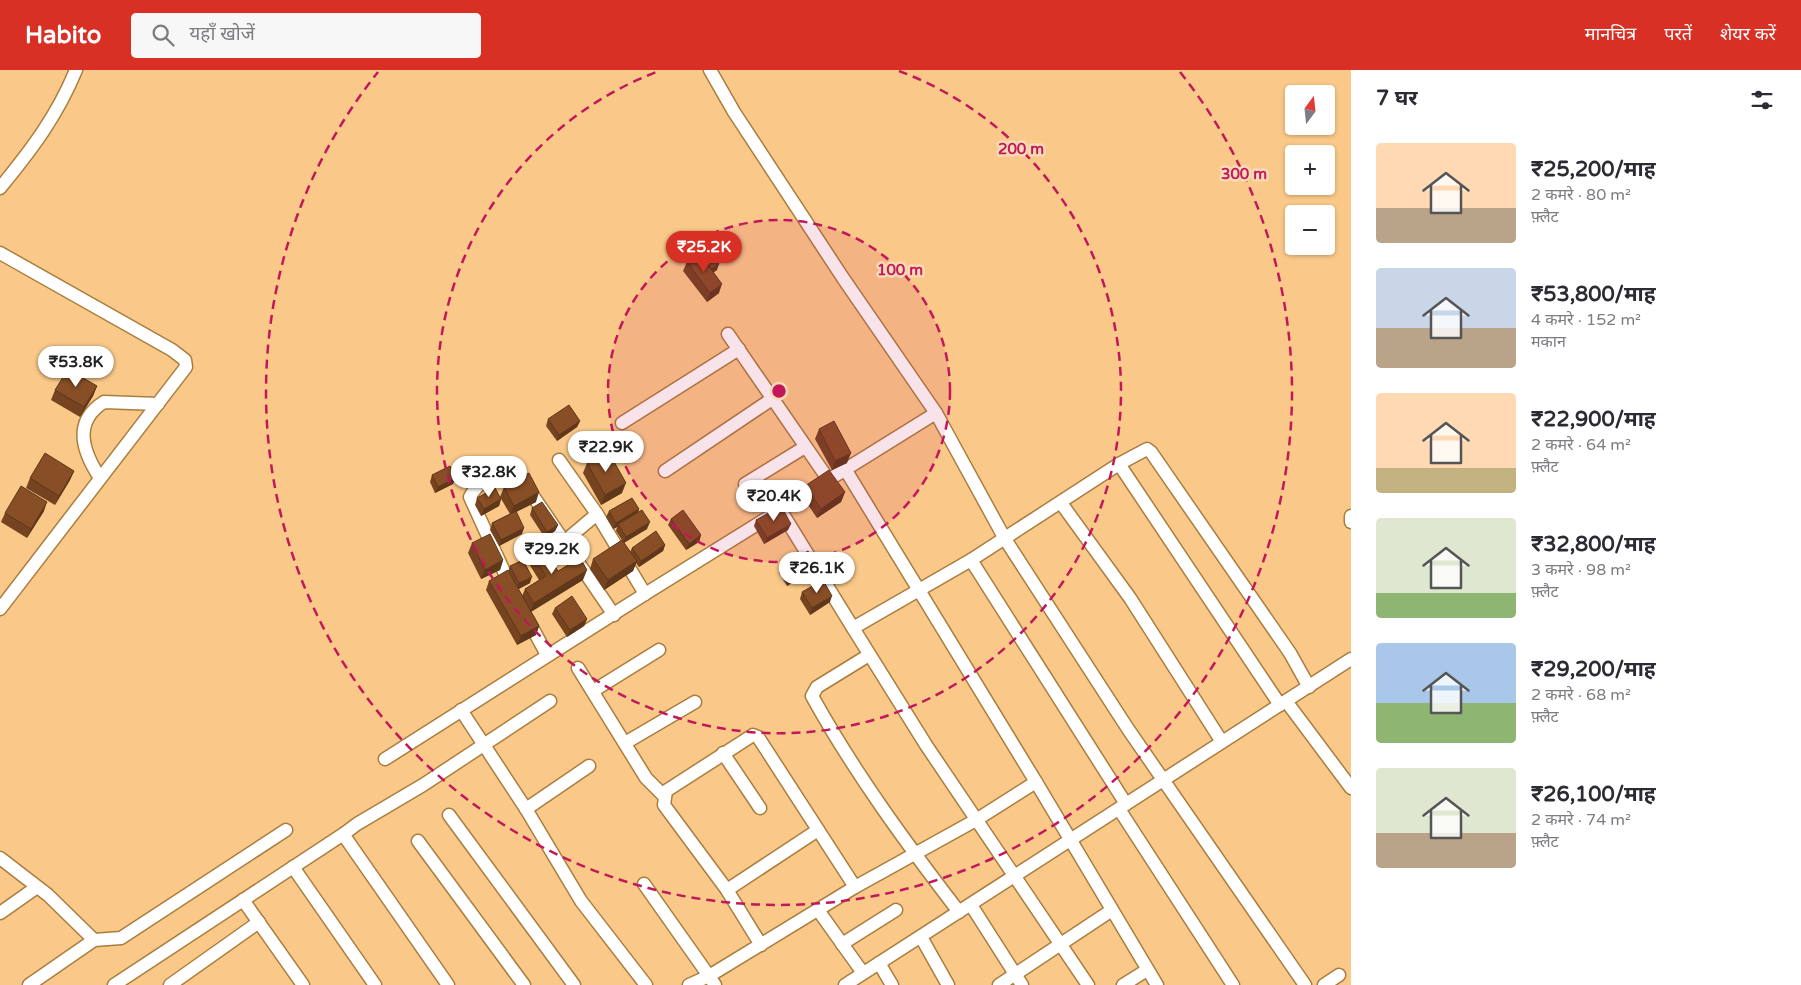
<!DOCTYPE html>
<html lang="hi">
<head>
<meta charset="utf-8">
<style>
  body { margin:0; font-family:"Varela Round","Noto Sans Devanagari",sans-serif; background:#f7f7f7; color:#2b2b33; height:100vh; display:flex; flex-direction:column; font-size:19px; white-space:nowrap }
  * { box-sizing:border-box; margin:0 }
  p { font-size:16px; color:#7c7c81 }
  .icon { flex:none; width:28px; height:28px; fill:none; stroke:currentColor; stroke-width:2; stroke-linecap:round; stroke-linejoin:round }
  .map { position:relative; flex:1; overflow:hidden }
  .drawer { display:flex; flex-direction:column; background:#fff; width:450px }
  .drawer>* { flex:none }
  .needle { width:32px; rotate:15deg }
  .tools { position:absolute; left:1285px; top:15px; display:grid; gap:10px }
  .tools a { display:grid; place-items:center; width:50px; height:50px; border-radius:5px; background:#fff; box-shadow:0 1px 4px #0004; font-size:25px }
  .price { position:absolute; translate:-50% -42px; padding:0 11px; border-radius:18px; background:#fff; color:#222; font-size:16px; line-height:32px; filter:drop-shadow(0 1px 2px #0008) }
  .price::after { content:''; position:absolute; left:50%; top:30px; width:15px; height:11px; margin-left:-8px; background:inherit; clip-path:polygon(0 0,100% 0,50% 100%) }
  .price.current { background:#d93025; color:#fff }
  ul { padding:0; list-style:none }
  li { display:flex; align-items:center; gap:15px; height:125px; padding:0 25px }
  li span { display:grid; place-items:center; flex:none; width:140px; height:100px; border-radius:5px; color:#555 }
  li>.icon { margin-inline-start:auto }
  span .icon { width:60px; height:60px; fill:#fffc; stroke-width:1 }
  li b { font-size:21px }
  h2 { display:flex; justify-content:space-between; align-items:center; height:60px; padding:0 25px; font-size:21px }
  header { display:flex; align-items:center; gap:30px; box-sizing:border-box; height:70px; padding:0 25px; background:#d93025; color:#fff }
  header strong { font-size:24px }
  nav { display:flex; gap:28px; margin-inline-start:auto; font-size:18px }
  .search { width:350px; height:45px; background:#f7f7f7; display:flex; align-items:center; gap:12px; box-sizing:border-box; padding:0 18px; border-radius:5px; color:#7c7c81; font-size:19px }
  main { display:flex; flex:1; min-height:0 }
  .map>svg:first-child { display:block }
  .lines { fill:none; stroke-linecap:round; stroke-linejoin:round }
  .minor-casing { stroke:#aa7d3e; stroke-width:15 }
  .minor { stroke:#fff; stroke-width:12 }
  .wall { fill:#754320 }
  .shaded-wall { fill:#5f371a }
  .building { fill:#884e25; stroke:#5f371a }
  .ring { fill:none; stroke:#c2185b; stroke-width:2.5; stroke-dasharray:9 6 }
  .centre { fill:#c2185b; stroke:#f8dab5; stroke-width:2.5 }
  .ring-label { font-size:15px; text-anchor:middle; font-weight:bold; fill:#c2185b; stroke:#f8dab5; stroke-width:5; stroke-linejoin:round; paint-order:stroke }
</style>
</head>
<body>
<header>
<strong>Habito</strong>
<div class="search"><svg class="icon" aria-label="search" viewBox="0 0 24 24"><circle cx="10" cy="10" r="6"/><path d="M15 15l6 6"/></svg>यहाँ खोजें</div>
<nav><a>मानचित्र</a><a>परतें</a><a>शेयर करें</a></nav>
</header>
<main>
<div class="map">
<svg width="1351" height="915" viewBox="0 0 1351 915">
  <rect width="100%" height="100%" fill="#fac989"/>
  <g class="lines">
    <!-- minor casing -->
    <g class="minor-casing">
      <g id="minor">
        <polyline points="710,0 734,42 843,208 936,343 1005,469 1128,659 1305,915"/>
        <path d="M0,118C32,79 57,46 76,0"/>
        <polyline points="0,183 172,280 185,290 186,297 0,539"/>
        <polyline points="728,264 828,409"/>
        <polyline points="622,353 739,279"/>
        <polyline points="559,390 597,444 645,524 936,343"/>
        <polyline points="1119,394 1280,635"/>
        <polyline points="845,399 1036,712 1157,915"/>
        <polyline points="665,401 772,329"/>
        <path d="M100,408C83,382 72,352 104,332L158,334"/>
        <polyline points="745,414 805,377"/>
        <polyline points="1061,433 1130,528 1222,672"/>
        <polyline points="781,441 853,558"/>
        <polyline points="1351,446 1351,452"/>
        <polyline points="565,471 597,444"/>
        <polyline points="971,490 1126,734"/>
        <path d="M511,517L470,427C475,416 498,397 509,395L514,398L614,545"/>
        <polyline points="528,550 547,585"/>
        <path d="M869,585L817,617L812,626C854,702 906,773 959,842"/>
        <polyline points="578,598 646,708 664,726"/>
        <polyline points="593,621 659,580"/>
        <polyline points="1286,631 1351,718"/>
        <polyline points="461,640 526,739 581,831 646,915"/>
        <polyline points="625,673 695,632"/>
        <polyline points="723,683 760,738"/>
        <polyline points="385,689 645,524"/>
        <polyline points="526,739 589,696"/>
        <polyline points="1119,739 1233,915"/>
        <polyline points="449,745 574,915"/>
        <polyline points="418,771 524,915"/>
        <polyline points="0,788 48,825 94,870"/>
        <polyline points="293,797 375,915"/>
        <polyline points="644,814 709,906 689,915"/>
        <polyline points="727,820 664,735 666,721 753,665 758,667 855,817"/>
        <polyline points="243,830 303,915"/>
        <polyline points="971,835 1022,915"/>
        <polyline points="818,840 863,903"/>
        <polyline points="0,843 37,817"/>
        <polyline points="921,867 948,915"/>
        <polyline points="842,874 896,840"/>
        <polyline points="761,875 727,820 818,760"/>
        <polyline points="879,893 892,915"/>
        <polyline points="29,915 94,870 121,868 286,760"/>
        <polyline points="114,915 345,763"/>
        <polyline points="170,915 259,852"/>
        <polyline points="448,915 345,767 345,763 357,754 423,715 550,631"/>
        <polyline points="715,915 709,906 855,817 976,750 1036,712"/>
        <polyline points="845,915 1351,589"/>
        <polyline points="999,915 1112,840"/>
        <polyline points="1088,915 926,675 853,558 971,490 1119,394 1147,379 1151,382 1290,583 1309,617"/>
        <polyline points="1123,915 1147,900"/>
        <polyline points="1324,915 1339,905"/>
      </g>
    </g>
    <!-- minor -->
    <use href="#minor" class="minor"/>
  </g>
  <!-- wall -->
  <g class="wall">
    <polygon points="703,185 717,200 714,202 719,223 707,232 683,201 687,192 702,187"/>
    <polygon points="97,316 93,326 80,347 51,330 55,320"/>
    <polygon points="548,349 580,351 577,357 557,371 546,356"/>
    <polygon points="819,359 847,393 832,400 815,369"/>
    <polygon points="587,393 622,423 601,435 583,403"/>
    <polygon points="74,401 70,410 55,435 26,418 30,408"/>
    <polygon points="432,405 453,414 435,423 430,412"/>
    <polygon points="805,416 845,422 841,432 817,448 802,426"/>
    <polygon points="504,417 536,432 516,442 522,464 499,476 490,460 492,453 510,444 500,427"/>
    <polygon points="477,428 501,429 499,436 481,446 475,435"/>
    <polygon points="532,438 558,455 555,461 545,468 530,445"/>
    <polygon points="639,439 638,443 647,459 624,473 630,482 632,478 665,475 663,481 639,497 636,493 633,501 604,520 590,499 593,489 622,470 616,461 617,457 613,459 606,447 609,441"/>
    <polygon points="44,441 27,468 1,452 5,443"/>
    <polygon points="671,449 701,465 699,472 686,480 668,455"/>
    <polygon points="756,450 788,460 764,474 754,456"/>
    <polygon points="472,473 503,490 500,500 481,509 468,483"/>
    <polygon points="530,480 558,501 583,510 531,542 539,556 536,565 517,575 486,520 489,511 508,502 510,496 530,513 518,519 522,526 525,519 539,510 526,489"/>
    <polygon points="782,497 813,500 787,516 779,503"/>
    <polygon points="802,522 830,532 810,545 800,529"/>
    <polygon points="555,538 587,549 584,556 567,567 552,544"/>
  </g>
  <!-- shaded-wall -->
  <g class="shaded-wall">
    <polygon points="719,194 717,200 709,205 711,199"/>
    <polygon points="722,214 719,223 707,232 710,223"/>
    <polygon points="97,316 93,326 80,347 84,337"/>
    <polygon points="580,351 577,357 557,371 559,365"/>
    <polygon points="851,383 847,393 832,400 835,391"/>
    <polygon points="74,401 70,410 55,435 59,426"/>
    <polygon points="456,408 453,414 435,423 438,417"/>
    <polygon points="626,413 622,423 601,435 605,425"/>
    <polygon points="539,422 536,432 510,445 514,436"/>
    <polygon points="845,422 841,432 817,448 821,439"/>
    <polygon points="501,429 499,436 481,446 484,439"/>
    <polygon points="47,432 44,441 27,468 31,459"/>
    <polygon points="639,439 637,446 618,454 617,457 613,459 616,453"/>
    <polygon points="650,452 647,459 623,473 626,467"/>
    <polygon points="791,454 788,460 764,474 767,468"/>
    <polygon points="558,455 555,461 545,468 547,462"/>
    <polygon points="524,458 522,464 499,476 501,470"/>
    <polygon points="701,465 699,472 686,480 689,474"/>
    <polygon points="665,475 663,481 639,497 641,491"/>
    <polygon points="503,490 500,500 481,509 485,500"/>
    <polygon points="637,491 633,501 604,520 608,510"/>
    <polygon points="815,494 813,500 787,516 789,509"/>
    <polygon points="587,500 583,510 530,542 534,533"/>
    <polygon points="532,507 530,513 517,520 519,513"/>
    <polygon points="832,526 830,532 810,545 812,538"/>
    <polygon points="587,549 584,556 567,567 570,560"/>
    <polygon points="539,556 536,565 517,575 521,566"/>
  </g>
  <!-- building -->
  <g class="building">
    <polygon points="711,180 719,194 711,199 703,185"/>
    <polygon points="699,183 722,214 710,223 687,192"/>
    <polygon points="68,299 97,316 84,337 55,320"/>
    <polygon points="569,335 580,351 559,365 548,349"/>
    <polygon points="834,351 851,383 835,391 819,359"/>
    <polygon points="608,381 626,413 605,425 587,393"/>
    <polygon points="45,383 74,401 59,426 30,408"/>
    <polygon points="450,396 456,408 438,417 432,405"/>
    <polygon points="829,400 845,422 821,439 805,416"/>
    <polygon points="529,403 539,422 514,436 504,417"/>
    <polygon points="21,416 47,432 31,459 5,443"/>
    <polygon points="495,418 501,429 484,439 477,428"/>
    <polygon points="632,428 639,439 616,453 609,441"/>
    <polygon points="542,432 558,455 547,462 532,438"/>
    <polygon points="781,436 791,454 767,468 756,450"/>
    <polygon points="642,440 650,452 626,467 618,454"/>
    <polygon points="683,440 701,465 689,474 671,449"/>
    <polygon points="516,441 524,458 501,470 492,453"/>
    <polygon points="656,461 665,475 641,491 632,478"/>
    <polygon points="490,464 503,490 485,500 472,473"/>
    <polygon points="622,470 637,491 608,510 593,489"/>
    <polygon points="540,473 558,501 580,488 587,500 534,533 525,519 546,506 530,480"/>
    <polygon points="808,481 815,494 789,509 782,497"/>
    <polygon points="523,490 532,507 519,513 510,496"/>
    <polygon points="508,500 539,556 521,566 489,511"/>
    <polygon points="823,510 832,526 812,538 802,522"/>
    <polygon points="572,526 587,549 570,560 555,538"/>
  </g>
  <!-- distance rings -->
  <circle cx="779" cy="321" r="171" fill="#c2185b" fill-opacity=".12"/>
  <g class="ring">
    <circle cx="779" cy="321" r="171"/>
    <path d="M899 1A342 342 0 1 1 659 1"/>
    <path d="M1180 2A513 513 0 1 1 378 2"/>
  </g>
  <circle cx="779" cy="321" r="8" class="centre"/>
  <g class="ring-label">
    <text x="1021" y="84">200 m</text>
    <text x="1244" y="109">300 m</text>
    <text x="900" y="205">100 m</text>
  </g>
</svg>
<div class="tools">
<a><svg class="needle" viewBox="-14 -14 28 28"><path d="M0-13l5 13h-10z" fill="#e53935"/><path d="M0 13l5-13h-10z" fill="#7c7c81"/></svg></a>
<a>+</a>
<a>−</a>
</div>
<b class="price current" style="left:704px;top:203px">₹25.2K</b>
<b class="price" style="left:76px;top:318px">₹53.8K</b>
<b class="price" style="left:606px;top:403px">₹22.9K</b>
<b class="price" style="left:489px;top:428px">₹32.8K</b>
<b class="price" style="left:774px;top:452px">₹20.4K</b>
<b class="price" style="left:552px;top:505px">₹29.2K</b>
<b class="price" style="left:817px;top:524px">₹26.1K</b>
</div>
<section class="drawer">
<h2>7 घर<svg class="icon" aria-label="filters" viewBox="0 0 24 24"><path d="M4 7h16M4 17h16"/><circle cx="9" cy="7" r="2"/><circle cx="15" cy="17" r="2"/></svg></h2>
<ul>
<li><span style="background:linear-gradient(#ffd9b3 65%,#b9a48a 0)"><svg class="icon" aria-label="home" viewBox="0 0 24 24"><path d="M3 11l9-7 9 7M6 9v11h12V9"/></svg></span><div><b>₹25,200/माह</b><p>2 कमरे · 80 m²</p><p>फ़्लैट</p></div></li>
<li><span style="background:linear-gradient(#c9d6e8 60%,#b9a48a 0)"><svg class="icon" aria-label="home" viewBox="0 0 24 24"><path d="M3 11l9-7 9 7M6 9v11h12V9"/></svg></span><div><b>₹53,800/माह</b><p>4 कमरे · 152 m²</p><p>मकान</p></div></li>
<li><span style="background:linear-gradient(#ffd9b3 75%,#c2b280 0)"><svg class="icon" aria-label="home" viewBox="0 0 24 24"><path d="M3 11l9-7 9 7M6 9v11h12V9"/></svg></span><div><b>₹22,900/माह</b><p>2 कमरे · 64 m²</p><p>फ़्लैट</p></div></li>
<li><span style="background:linear-gradient(#dfe7d0 75%,#8fb573 0)"><svg class="icon" aria-label="home" viewBox="0 0 24 24"><path d="M3 11l9-7 9 7M6 9v11h12V9"/></svg></span><div><b>₹32,800/माह</b><p>3 कमरे · 98 m²</p><p>फ़्लैट</p></div></li>
<li><span style="background:linear-gradient(#a9c7e8 60%,#8fb573 0)"><svg class="icon" aria-label="home" viewBox="0 0 24 24"><path d="M3 11l9-7 9 7M6 9v11h12V9"/></svg></span><div><b>₹29,200/माह</b><p>2 कमरे · 68 m²</p><p>फ़्लैट</p></div></li>
<li><span style="background:linear-gradient(#dfe7d0 65%,#b9a48a 0)"><svg class="icon" aria-label="home" viewBox="0 0 24 24"><path d="M3 11l9-7 9 7M6 9v11h12V9"/></svg></span><div><b>₹26,100/माह</b><p>2 कमरे · 74 m²</p><p>फ़्लैट</p></div></li>
</ul>
</section>
</main>
</body>
</html>
